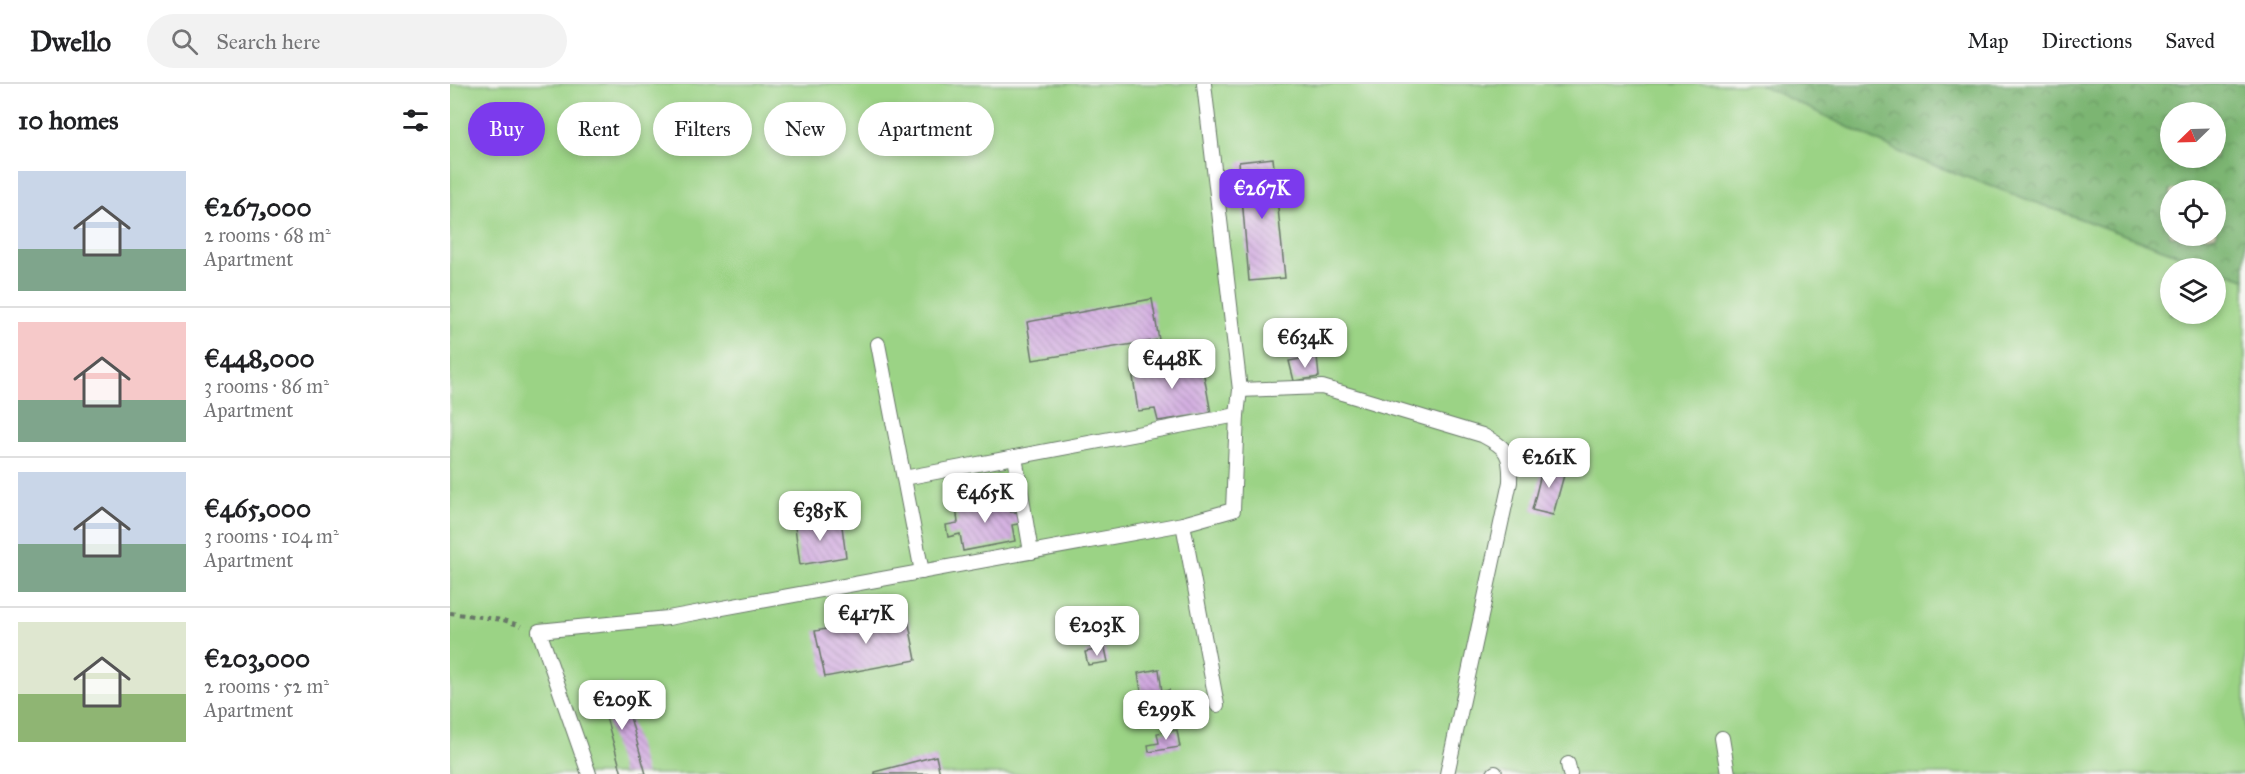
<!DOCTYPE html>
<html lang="en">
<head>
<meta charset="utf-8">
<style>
  body { margin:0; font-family:"IM FELL Great Primer",serif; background:#f2f2f2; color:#202124; height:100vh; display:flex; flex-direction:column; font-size:22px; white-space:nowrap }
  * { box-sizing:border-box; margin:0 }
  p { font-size:20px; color:#757577 }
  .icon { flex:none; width:33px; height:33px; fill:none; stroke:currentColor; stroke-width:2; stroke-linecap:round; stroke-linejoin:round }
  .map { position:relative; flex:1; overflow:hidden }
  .panel { display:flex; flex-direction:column; background:#fff; width:450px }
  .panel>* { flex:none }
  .top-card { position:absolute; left:18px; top:18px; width:570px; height:54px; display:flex; gap:12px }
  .needle { width:39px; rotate:247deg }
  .tools { position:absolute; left:1710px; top:18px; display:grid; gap:12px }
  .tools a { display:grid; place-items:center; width:66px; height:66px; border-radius:50%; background:#fff; box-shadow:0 3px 9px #0003; font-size:30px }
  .price { position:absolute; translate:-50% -51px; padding:0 14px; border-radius:12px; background:#fff; color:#222; font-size:20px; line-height:39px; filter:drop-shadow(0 2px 3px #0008) }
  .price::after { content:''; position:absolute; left:50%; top:36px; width:18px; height:14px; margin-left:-9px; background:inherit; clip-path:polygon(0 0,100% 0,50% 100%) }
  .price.current { background:#7c3aed; color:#fff }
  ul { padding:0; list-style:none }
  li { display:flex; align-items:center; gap:18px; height:150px; padding:0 18px }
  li+li { border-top:2px solid #e0e0e0 }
  li span { display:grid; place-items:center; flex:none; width:168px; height:120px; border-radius:0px; color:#555 }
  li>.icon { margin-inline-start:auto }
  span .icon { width:72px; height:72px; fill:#fffc; stroke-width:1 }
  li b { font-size:26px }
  h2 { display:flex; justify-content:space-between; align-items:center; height:72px; padding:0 18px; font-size:26px }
  .pill { padding:0 21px; border-radius:27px; background:#fff; box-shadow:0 3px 9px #0003; font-size:21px; line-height:54px }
  .pill.current { background:#7c3aed; color:#fff }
  header { display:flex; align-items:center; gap:36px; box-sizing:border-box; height:84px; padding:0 30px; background:#fff; border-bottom:2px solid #e0e0e0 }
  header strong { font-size:28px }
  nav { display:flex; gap:33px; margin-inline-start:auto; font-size:21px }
  .search { width:420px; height:54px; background:#f2f2f2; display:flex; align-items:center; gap:15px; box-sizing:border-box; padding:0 21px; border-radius:33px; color:#757577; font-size:22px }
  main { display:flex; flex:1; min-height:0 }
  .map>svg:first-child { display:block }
  .green { fill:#9bd385; stroke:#5d885c; stroke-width:1.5; fill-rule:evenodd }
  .forest { fill:url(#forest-crowns); stroke:#4e7953; stroke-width:1.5; fill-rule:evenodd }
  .building { fill:url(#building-back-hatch) }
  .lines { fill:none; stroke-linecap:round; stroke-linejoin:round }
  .lane-casing { stroke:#677767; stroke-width:16 }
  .path { stroke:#677767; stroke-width:4; stroke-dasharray:4.5 4.5; stroke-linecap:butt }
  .lane { stroke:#fff; stroke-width:14 }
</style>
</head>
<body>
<header>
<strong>Dwello</strong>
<div class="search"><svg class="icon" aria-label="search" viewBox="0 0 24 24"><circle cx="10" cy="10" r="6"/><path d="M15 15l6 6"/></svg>Search here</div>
<nav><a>Map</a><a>Directions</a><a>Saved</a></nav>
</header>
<main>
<section class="panel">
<h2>10 homes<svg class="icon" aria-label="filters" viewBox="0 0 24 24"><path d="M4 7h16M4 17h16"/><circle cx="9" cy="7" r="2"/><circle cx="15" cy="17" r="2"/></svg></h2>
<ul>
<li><span style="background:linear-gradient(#c9d6e8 65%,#7fa58c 0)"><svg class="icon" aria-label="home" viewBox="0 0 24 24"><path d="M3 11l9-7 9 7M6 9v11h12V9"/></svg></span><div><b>€267,000</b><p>2 rooms · 68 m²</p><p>Apartment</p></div></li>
<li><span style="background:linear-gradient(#f6c9c9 65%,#7fa58c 0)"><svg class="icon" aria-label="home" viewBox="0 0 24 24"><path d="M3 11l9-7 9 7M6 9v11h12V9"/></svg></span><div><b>€448,000</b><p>3 rooms · 86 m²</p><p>Apartment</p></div></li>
<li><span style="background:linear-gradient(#c9d6e8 60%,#7fa58c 0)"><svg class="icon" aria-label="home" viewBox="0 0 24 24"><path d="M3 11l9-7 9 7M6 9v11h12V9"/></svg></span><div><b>€465,000</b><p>3 rooms · 104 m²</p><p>Apartment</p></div></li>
<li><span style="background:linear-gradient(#dfe7d0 60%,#8fb573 0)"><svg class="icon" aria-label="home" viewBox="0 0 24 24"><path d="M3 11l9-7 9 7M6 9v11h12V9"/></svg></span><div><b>€203,000</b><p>2 rooms · 52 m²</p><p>Apartment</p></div></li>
</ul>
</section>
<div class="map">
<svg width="1795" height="690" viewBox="0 0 1795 690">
  <defs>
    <pattern id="forest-crowns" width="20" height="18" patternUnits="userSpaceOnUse" patternTransform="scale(1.5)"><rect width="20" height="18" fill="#7cb572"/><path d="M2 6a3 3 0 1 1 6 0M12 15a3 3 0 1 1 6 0" fill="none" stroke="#65945e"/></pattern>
    <pattern id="building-back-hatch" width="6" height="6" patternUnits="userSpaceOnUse" patternTransform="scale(1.5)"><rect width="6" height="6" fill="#d0a7df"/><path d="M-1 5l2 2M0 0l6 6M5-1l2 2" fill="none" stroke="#a889b6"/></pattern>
  </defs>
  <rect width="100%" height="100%" fill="#f6f6f2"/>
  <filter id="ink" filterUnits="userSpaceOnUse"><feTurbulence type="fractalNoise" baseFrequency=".0167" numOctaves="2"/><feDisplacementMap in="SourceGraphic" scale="12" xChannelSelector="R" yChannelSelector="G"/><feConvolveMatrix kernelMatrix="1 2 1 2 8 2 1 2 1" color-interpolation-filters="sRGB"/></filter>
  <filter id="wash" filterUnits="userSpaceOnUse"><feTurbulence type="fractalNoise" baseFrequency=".008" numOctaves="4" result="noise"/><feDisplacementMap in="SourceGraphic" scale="24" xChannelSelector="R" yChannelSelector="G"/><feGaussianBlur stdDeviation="1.35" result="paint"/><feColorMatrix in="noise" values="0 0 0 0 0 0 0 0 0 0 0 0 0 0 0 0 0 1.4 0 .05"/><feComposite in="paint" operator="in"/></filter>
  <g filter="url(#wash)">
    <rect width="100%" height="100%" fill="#ece3c6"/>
    <!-- green -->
    <path class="green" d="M0,0H1309L1456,71L1795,195V690H0ZM1720,184H1766V230H1720Z"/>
    <!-- forest -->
    <path class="forest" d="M1309,0H1795V195L1456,71ZM1720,28H1766V74H1720ZM1720,106H1766V152H1720Z"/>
    <g id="blocks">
      <!-- building -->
      <g class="building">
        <polygon points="823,74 835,194 799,197 789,78"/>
        <polygon points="702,215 709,256 583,276 577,238"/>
        <polygon points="867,272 869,293 844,297 839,277"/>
        <polygon points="742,274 745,288 753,286 761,329 708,337 705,325 688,327 682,286"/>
        <polygon points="1094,378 1116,384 1103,431 1082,426"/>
        <polygon points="558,415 560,428 572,428 574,439 562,441 565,457 513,467 510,450 498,453 496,441 508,439 506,423"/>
        <polygon points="391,435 396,473 350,481 345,443"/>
        <polygon points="457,530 466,576 375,593 365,547"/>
        <polygon points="655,564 658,578 638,581 635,568"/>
        <polygon points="709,585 712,608 719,606 722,629 702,632 697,613 692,613 688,589"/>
        <polygon points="171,601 196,690 172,690 149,608"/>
        <polygon points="727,646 730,663 699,668 698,661 709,659 707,649"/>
        <polygon points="486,672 490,690 424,690 424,688"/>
      </g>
    </g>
  </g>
  <g filter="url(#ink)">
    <use href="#blocks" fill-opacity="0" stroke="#677767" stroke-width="1.5"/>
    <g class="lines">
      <!-- lane casing -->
      <g class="lane-casing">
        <g id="lane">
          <polyline points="428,260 472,488"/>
          <path d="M790,306L872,303L1032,351C1057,364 1061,369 1060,398L997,690"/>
          <polyline points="565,373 581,468"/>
          <polyline points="454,394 787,331"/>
          <polyline points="733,440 783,426 787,331 790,306 754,0"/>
          <polyline points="1272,654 1278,690"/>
          <polyline points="1118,680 1120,690"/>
          <polyline points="139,690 89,547 218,534 733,440 767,621"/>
          <polyline points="1044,690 1045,689"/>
        </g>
      </g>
      <!-- path -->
      <polyline class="path" points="0,529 53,536 71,542"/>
      <!-- lane -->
      <use href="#lane" class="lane"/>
    </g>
  </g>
</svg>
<div class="tools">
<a><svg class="needle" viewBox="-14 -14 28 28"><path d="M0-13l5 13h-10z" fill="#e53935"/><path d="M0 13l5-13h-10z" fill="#757577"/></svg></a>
<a><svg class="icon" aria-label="locate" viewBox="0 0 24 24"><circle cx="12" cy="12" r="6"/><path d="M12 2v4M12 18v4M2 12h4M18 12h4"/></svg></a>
<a><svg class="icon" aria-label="layers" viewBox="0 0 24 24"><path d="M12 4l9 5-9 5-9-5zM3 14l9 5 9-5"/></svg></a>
</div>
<b class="price current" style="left:812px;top:136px">€267K</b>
<b class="price" style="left:855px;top:285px">€634K</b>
<b class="price" style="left:722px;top:306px">€448K</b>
<b class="price" style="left:1099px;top:405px">€261K</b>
<b class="price" style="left:535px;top:440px">€465K</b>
<b class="price" style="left:370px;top:458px">€385K</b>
<b class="price" style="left:416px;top:561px">€417K</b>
<b class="price" style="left:647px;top:573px">€203K</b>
<b class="price" style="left:172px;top:647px">€209K</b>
<b class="price" style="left:716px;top:657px">€299K</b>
<div class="top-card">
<a class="pill current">Buy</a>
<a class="pill">Rent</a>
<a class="pill">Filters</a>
<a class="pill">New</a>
<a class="pill">Apartment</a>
</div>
</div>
</main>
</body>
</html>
